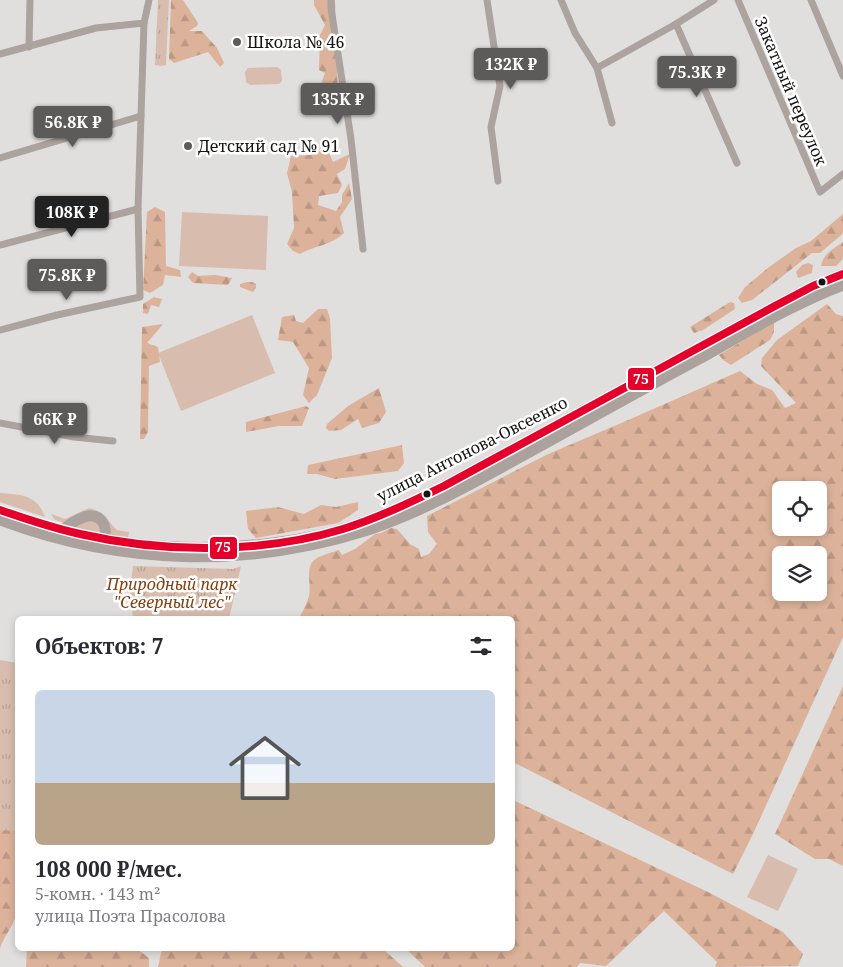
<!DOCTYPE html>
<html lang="ru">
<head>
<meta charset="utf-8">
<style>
  body { margin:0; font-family:"Noto Serif",serif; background:#f2f2f3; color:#2b2b33; height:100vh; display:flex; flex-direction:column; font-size:19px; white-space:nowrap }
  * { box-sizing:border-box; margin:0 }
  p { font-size:16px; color:#7c7c81 }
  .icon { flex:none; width:28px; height:28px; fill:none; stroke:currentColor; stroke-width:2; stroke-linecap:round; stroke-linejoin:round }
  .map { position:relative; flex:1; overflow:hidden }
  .details { position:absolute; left:15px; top:616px; width:500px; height:335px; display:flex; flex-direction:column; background:#fff; border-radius:8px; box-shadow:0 2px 8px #0003 }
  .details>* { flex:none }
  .tools { position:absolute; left:772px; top:481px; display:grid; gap:10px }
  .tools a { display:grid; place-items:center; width:55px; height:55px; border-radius:8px; background:#fff; box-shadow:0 2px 8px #0003; font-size:25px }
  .price { position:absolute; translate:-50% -42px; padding:0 11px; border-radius:5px; background:#5c5b5a; color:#fff; font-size:16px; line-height:32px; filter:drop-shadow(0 1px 2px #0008) }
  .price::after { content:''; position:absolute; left:50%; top:30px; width:15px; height:11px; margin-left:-8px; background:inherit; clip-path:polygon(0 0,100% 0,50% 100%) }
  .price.active { background:#222; color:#fff }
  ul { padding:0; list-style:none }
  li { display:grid; align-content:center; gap:10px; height:265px; padding:0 20px }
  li+li { border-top:1px solid #e1e1e2 }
  li span { display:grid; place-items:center; height:155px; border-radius:8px; color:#555 }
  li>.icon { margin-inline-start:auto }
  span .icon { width:90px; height:90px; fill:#fffc; stroke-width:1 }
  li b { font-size:21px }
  h2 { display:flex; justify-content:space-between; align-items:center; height:60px; padding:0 20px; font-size:21px }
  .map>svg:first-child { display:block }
  .grass { fill:#d8bcad }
  .forest { fill:url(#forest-firs); fill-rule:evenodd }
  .park { fill:url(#park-tufts) }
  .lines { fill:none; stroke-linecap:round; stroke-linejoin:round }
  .minor { stroke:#aca39e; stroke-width:7 }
  .trunk { stroke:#aba29d; stroke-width:11 }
  .bus-1-casing { stroke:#fff; stroke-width:11 }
  .bus-1 { stroke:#e4002b; stroke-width:8 }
  .poi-dot { fill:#5c5b5a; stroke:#fff; stroke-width:2 }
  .bus-dot { fill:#151413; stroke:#fff; stroke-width:2 }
  .labels { text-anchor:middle; stroke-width:5; stroke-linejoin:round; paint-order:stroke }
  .poi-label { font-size:16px; fill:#151413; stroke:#fff; text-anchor:start }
  .street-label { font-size:16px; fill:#151413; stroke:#fff }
  .park-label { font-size:16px; font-style:italic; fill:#864010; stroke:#fff }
  .line-badge { stroke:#fff; stroke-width:2 }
  .badge-label { font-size:14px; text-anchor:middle; font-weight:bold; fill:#fff }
</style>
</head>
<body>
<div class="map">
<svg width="843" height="967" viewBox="0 0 843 967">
  <defs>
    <pattern id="forest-firs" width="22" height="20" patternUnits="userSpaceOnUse" patternTransform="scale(1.25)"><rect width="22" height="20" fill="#dcb29a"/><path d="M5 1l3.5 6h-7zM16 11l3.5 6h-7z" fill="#bc9884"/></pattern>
    <pattern id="park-tufts" width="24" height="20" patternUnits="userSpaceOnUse" patternTransform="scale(1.25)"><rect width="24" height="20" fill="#d8bcad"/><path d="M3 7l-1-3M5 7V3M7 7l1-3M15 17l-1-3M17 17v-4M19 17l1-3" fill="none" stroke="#b8a194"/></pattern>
  </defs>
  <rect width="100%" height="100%" fill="#e0dfde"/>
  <!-- grass -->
  <g class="grass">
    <polygon points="277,67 281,70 282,81 279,84 250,85 246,82 245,72 248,68"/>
    <polygon points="182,212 268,216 266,270 179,266"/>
    <polygon points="252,315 275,373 181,411 158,353"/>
    <path d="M0,493C21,495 37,494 45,517L0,502Z"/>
    <path d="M89,508C107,512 106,520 117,530L129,532L128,538L109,535L102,516L65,523L55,520L51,514L65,519Z"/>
    <polygon points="95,520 102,535 71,529 83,521"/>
    <polygon points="768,855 798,869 778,911 747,897"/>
  </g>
  <!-- forest -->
  <g class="forest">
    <polygon points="171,0 183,0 198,23 197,26 189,31 202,31 217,48 224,63 220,67 208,52 174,63 169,59"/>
    <polygon points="314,0 335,0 338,96 331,104 321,84 325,73 319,70 320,35 325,25 314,5"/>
    <path d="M327,148L333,162L350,154L345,169L337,174L342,185L338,193L319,196L318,205L336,211L342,202V195L349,183L352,199L340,217L344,233C330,246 316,245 300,254L293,251L287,244L294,228L292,192L287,173L291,156L310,155Z"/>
    <polygon points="155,207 165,212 166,266 180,270 181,277 165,275 163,285 150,293 143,290 147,212"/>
    <polygon points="843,214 843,233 840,236 820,253 812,253 752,300 742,303 738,298 745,287 769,267 796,248 811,241"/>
    <path d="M843,242V259L836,266H821C823,254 833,249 843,242Z"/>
    <polygon points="808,263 813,265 812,273 798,278 796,272 802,265"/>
    <polygon points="192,272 198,276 215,275 232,278 228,285 193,283 188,277"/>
    <polygon points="247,282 252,282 256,284 256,288 253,292 240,287 240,284"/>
    <polygon points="154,297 162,299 159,307 151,305 148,314 143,313 143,304"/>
    <polygon points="730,302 734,303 735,309 703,330 694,333 690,327"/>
    <path d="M827,304L836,314L843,316V637L752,836L733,874L513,762L512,619H299C302,612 307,604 309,596C311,587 307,571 311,564C315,556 331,553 339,550L342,555L355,549L375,534L381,533L391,528L397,529L410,544L419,549L421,557L429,554L437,544L428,532L427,516L546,455L619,424L740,371L757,384L772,390L785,408L796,403L761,366L762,358L777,340ZM781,490H819V528H781ZM781,555H819V592H781Z"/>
    <polygon points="318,309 327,309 330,319 332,358 317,395 309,403 303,395 309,368 293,342 278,340 282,317 294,315 296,321 303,323"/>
    <polygon points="774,322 774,332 770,340 731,365 723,360 719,355"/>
    <polygon points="163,324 147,343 158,347 160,362 149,366 148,432 144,439 140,439 142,327"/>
    <polygon points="379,388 386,412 379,423 362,428 358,419 341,430 329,431 326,428 327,424 348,406"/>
    <polygon points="306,406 309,408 302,426 279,426 246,432 246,422"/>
    <polygon points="402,445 404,463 398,471 335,479 317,474 307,474 308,465"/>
    <polygon points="358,502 358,510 338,523 256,538 248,529 246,511 278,507 304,514 321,505 336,507"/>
    <path d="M0,664L18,666L17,915H16C13,927 4,936 0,948Z"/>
    <polygon points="843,686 843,866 829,859 815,859 775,834"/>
    <polygon points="513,800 710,893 783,932 803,954 798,966 715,967 717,962 664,911 606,966 580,963 577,967 425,967 406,949 512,949"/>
    <polygon points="27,949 137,949 149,958 149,967 26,967"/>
    <polygon points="162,949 383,949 403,967 158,967"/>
  </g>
  <!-- park -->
  <g class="park">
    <polygon points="158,0 169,0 166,65 161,66 155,65"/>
    <polygon points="133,566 233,569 241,566 229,619 133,619 130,591"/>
    <polygon points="0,660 17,663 17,831 0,830"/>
  </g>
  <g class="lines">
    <!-- minor -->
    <g class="minor">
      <polyline points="331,0 331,8 351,139 363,249"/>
      <polyline points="487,0 500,86 491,127 498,181"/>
      <polyline points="561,0 575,33 597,68 612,123"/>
      <polyline points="738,0 820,192 843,174"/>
      <polyline points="811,0 843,76"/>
      <polyline points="676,24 737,163"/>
      <polyline points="29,47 30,0"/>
      <polyline points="0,54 96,28 144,23 149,0"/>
      <polyline points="597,68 676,24 714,0"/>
      <polyline points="0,158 141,116"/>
      <polyline points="0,245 138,209"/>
      <polyline points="0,330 57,315 140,297 138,209 144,23"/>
      <polyline points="0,423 74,437 113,441"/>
    </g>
    <!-- trunk -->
    <g class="trunk">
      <path d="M0,510C104,551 219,558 328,533C368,523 407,504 444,486L775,306L813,286L843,274"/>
      <path d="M0,520C120,565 245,569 368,530C425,511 476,481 528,453C586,421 643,389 701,358C747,332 793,304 843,285"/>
      <path d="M62,530C69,525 79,517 88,516C104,513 110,534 102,545"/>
    </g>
    <!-- bus-1 casing -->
    <g class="bus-1-casing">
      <path id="bus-1" d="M0,510C26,519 53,528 80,534C163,553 261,554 343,529C378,518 411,502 444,486L775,306L813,286L843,274"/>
    </g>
    <!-- bus-1 -->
    <use href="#bus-1" class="bus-1"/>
  </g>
  <!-- markers -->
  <g class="poi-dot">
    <circle cx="237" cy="42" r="5"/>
    <circle cx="188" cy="146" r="5"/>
  </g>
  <g class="bus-dot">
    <circle cx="822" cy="282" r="4.5"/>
    <circle cx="427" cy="494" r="4.5"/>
  </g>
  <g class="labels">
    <!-- poi labels -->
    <g class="poi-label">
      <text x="247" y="48">Школа № 46</text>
      <text x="198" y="152">Детский сад № 91</text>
    </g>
    <!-- street labels -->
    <g class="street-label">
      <text transform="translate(791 91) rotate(67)" y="6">Закатный переулок</text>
      <text transform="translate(472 449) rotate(-27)" y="6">улица Антонова-Овсеенко</text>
    </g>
    <!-- park labels -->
    <g class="park-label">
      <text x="172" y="590">Природный парк<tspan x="172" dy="18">"Северный лес"</tspan></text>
    </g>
  </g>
  <g class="line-badge">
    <rect x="627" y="367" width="28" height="24" rx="5" fill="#e4002b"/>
    <rect x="209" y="536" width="29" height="24" rx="5" fill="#e4002b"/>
  </g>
  <g class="badge-label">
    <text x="641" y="384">75</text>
    <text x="223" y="552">75</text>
  </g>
</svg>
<div class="tools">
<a><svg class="icon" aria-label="locate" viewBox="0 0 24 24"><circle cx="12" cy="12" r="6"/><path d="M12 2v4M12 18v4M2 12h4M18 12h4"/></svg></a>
<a><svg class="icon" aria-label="layers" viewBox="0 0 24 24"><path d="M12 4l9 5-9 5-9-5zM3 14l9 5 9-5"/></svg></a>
</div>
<b class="price" style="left:511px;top:90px">132K ₽</b>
<b class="price" style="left:697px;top:98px">75.3K ₽</b>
<b class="price" style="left:338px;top:125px">135K ₽</b>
<b class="price" style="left:73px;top:148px">56.8K ₽</b>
<b class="price active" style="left:72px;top:238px">108K ₽</b>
<b class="price" style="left:67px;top:301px">75.8K ₽</b>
<b class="price" style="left:55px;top:445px">66K ₽</b>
<section class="details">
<h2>Объектов: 7<svg class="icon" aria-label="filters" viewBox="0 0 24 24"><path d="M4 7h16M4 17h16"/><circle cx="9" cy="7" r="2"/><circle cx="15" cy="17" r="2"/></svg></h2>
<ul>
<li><span style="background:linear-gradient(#c9d6e8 60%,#b9a48a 0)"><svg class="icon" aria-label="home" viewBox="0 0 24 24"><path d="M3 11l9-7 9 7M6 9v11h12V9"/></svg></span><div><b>108 000 ₽/мес.</b><p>5-комн. · 143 m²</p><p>улица Поэта Прасолова</p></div></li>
</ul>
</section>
</div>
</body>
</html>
